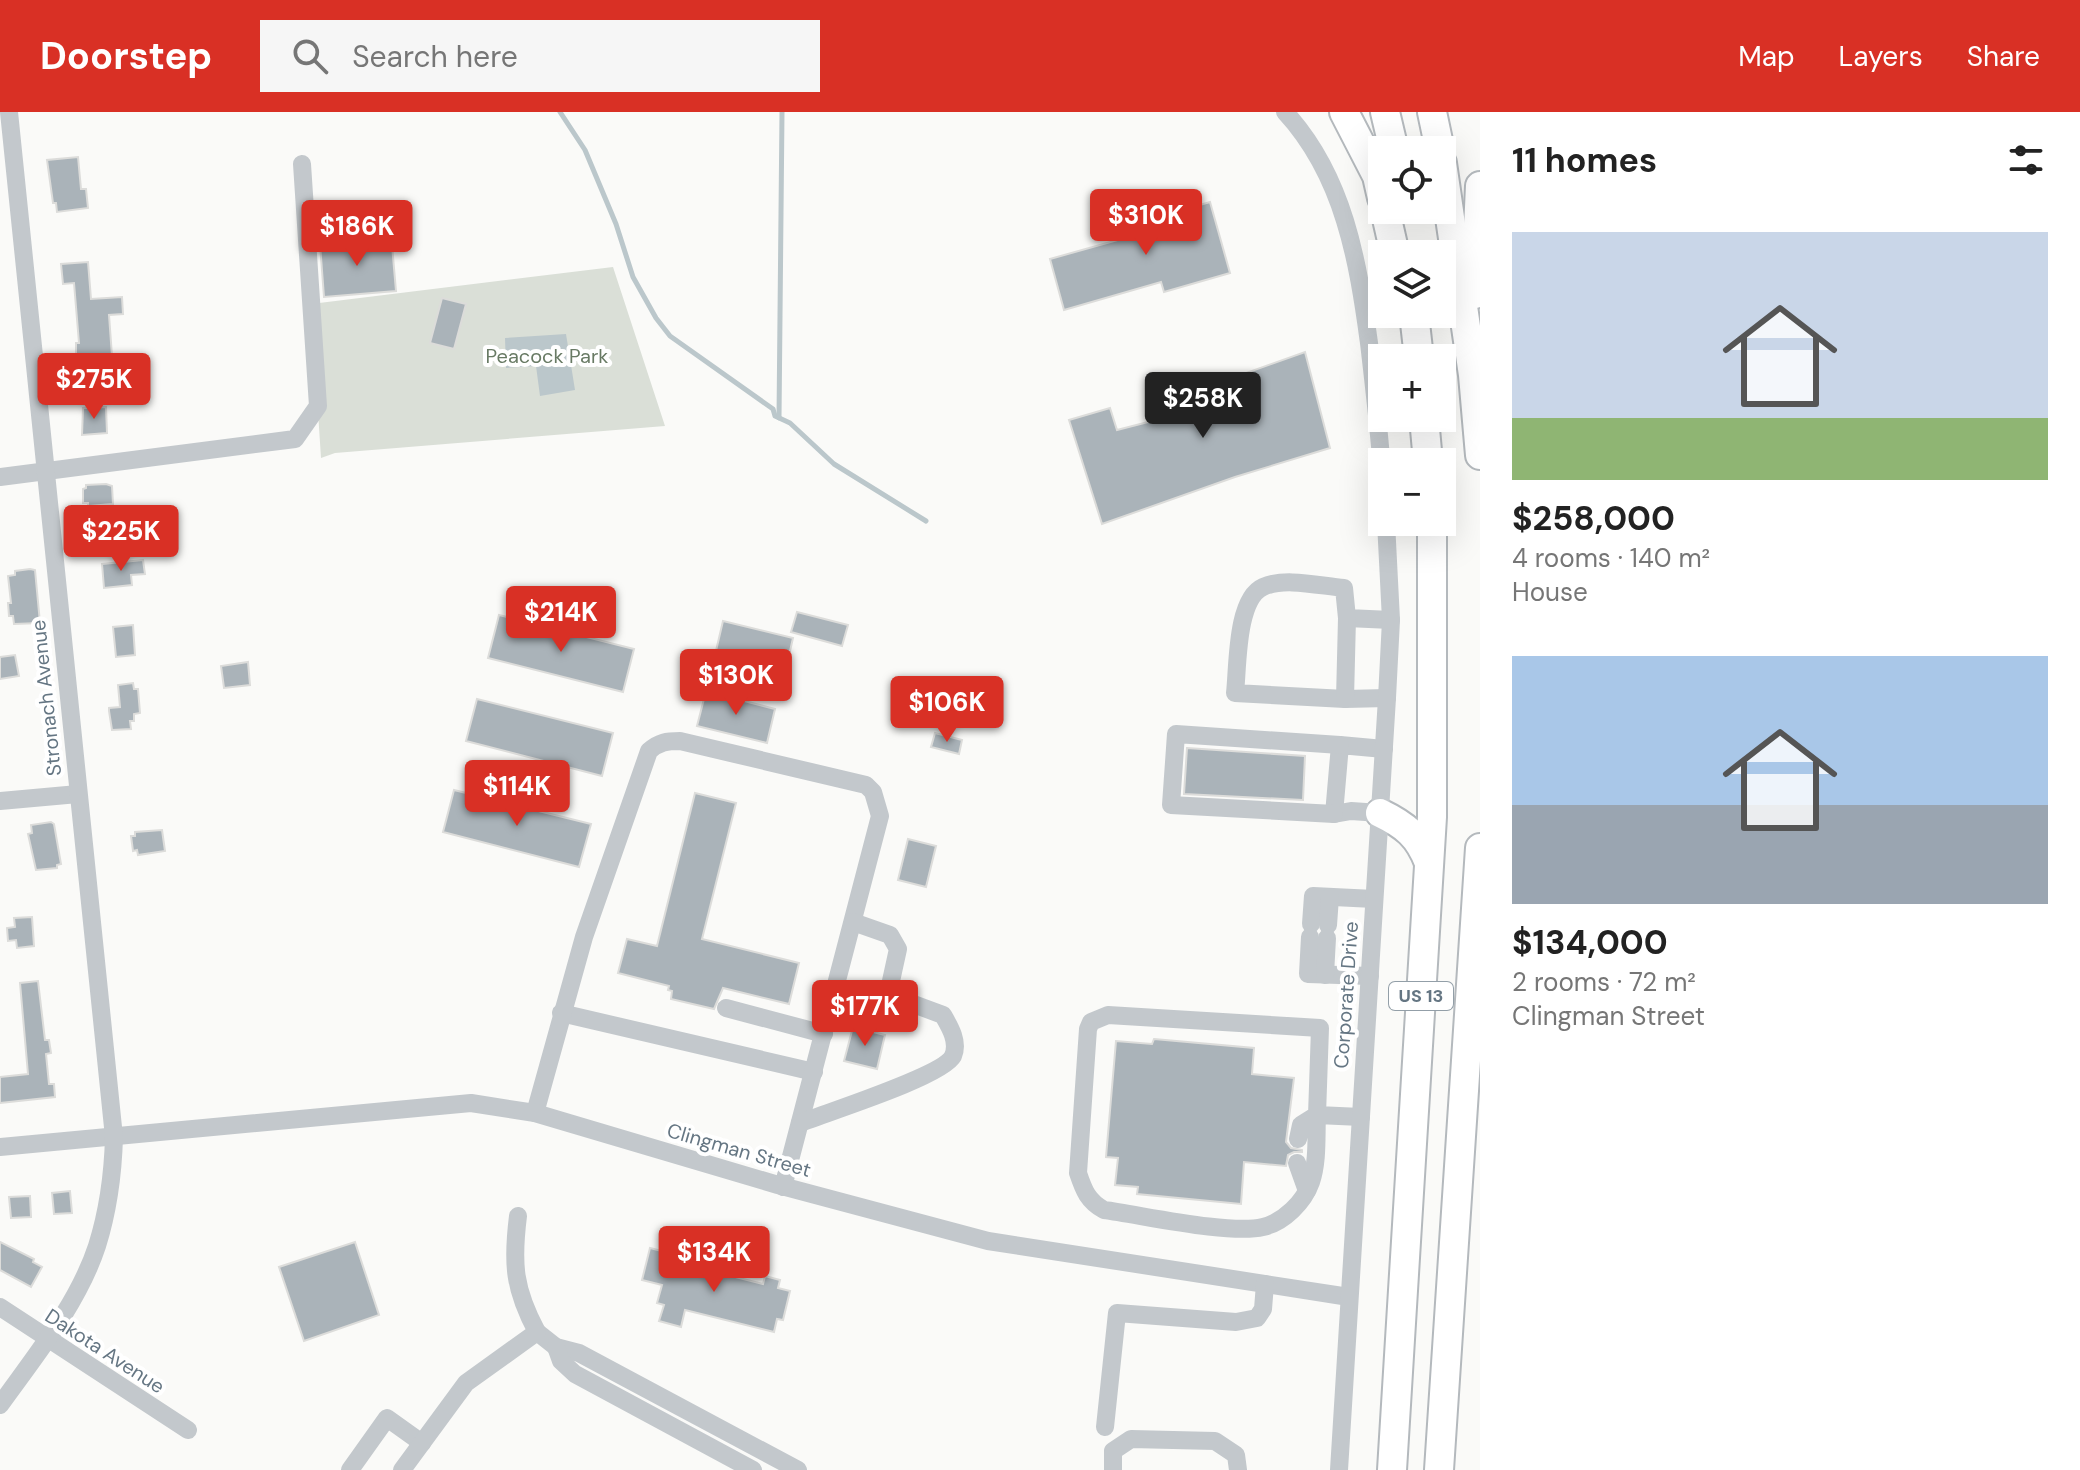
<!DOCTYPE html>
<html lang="en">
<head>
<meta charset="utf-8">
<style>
  body { margin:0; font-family:"DM Sans",sans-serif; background:#f6f6f6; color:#222; height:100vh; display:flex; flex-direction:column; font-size:30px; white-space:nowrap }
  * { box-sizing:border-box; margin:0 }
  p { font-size:26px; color:#767676 }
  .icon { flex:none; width:44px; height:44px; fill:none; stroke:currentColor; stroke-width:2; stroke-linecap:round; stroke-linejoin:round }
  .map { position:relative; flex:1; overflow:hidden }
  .details { display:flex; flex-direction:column; background:#fff; width:600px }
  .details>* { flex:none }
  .buttons { position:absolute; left:1368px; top:24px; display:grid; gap:16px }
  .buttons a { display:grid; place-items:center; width:88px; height:88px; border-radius:0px; background:#fff; box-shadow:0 8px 32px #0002; font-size:40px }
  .price { position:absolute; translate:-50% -68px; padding:0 18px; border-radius:8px; background:#d93025; color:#fff; font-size:26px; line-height:52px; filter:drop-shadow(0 2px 4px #0008) }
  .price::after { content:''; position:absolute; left:50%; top:48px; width:24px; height:18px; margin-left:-12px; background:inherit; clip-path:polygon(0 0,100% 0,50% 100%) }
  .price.active { background:#222; color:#fff }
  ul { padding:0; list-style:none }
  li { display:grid; align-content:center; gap:16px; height:424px; padding:0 32px }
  li span { display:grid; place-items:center; height:248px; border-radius:0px; color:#555 }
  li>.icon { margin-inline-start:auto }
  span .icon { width:144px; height:144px; fill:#fffc; stroke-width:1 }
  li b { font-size:34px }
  h2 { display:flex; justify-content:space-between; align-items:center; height:96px; padding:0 32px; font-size:34px }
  header { display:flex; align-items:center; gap:48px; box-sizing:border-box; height:112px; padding:0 40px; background:#d93025; color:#fff }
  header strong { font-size:38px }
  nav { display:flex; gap:44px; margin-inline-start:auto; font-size:28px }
  .search { width:560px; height:72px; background:#f6f6f6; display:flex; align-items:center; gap:20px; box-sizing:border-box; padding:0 28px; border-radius:0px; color:#767676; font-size:30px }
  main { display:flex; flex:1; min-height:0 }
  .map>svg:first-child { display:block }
  .green { fill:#dadfd7 }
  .water { fill:#bbc7cb }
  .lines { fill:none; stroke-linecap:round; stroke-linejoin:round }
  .stream { stroke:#bbc7cb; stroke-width:5 }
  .building { fill:#aab3b9; stroke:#dcdcda; stroke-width:2 }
  .highway-casing { stroke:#b4b9bd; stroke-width:32 }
  .minor { stroke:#c3c8cc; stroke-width:18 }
  .highway { stroke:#fff; stroke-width:28 }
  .labels { text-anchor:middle; stroke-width:8; stroke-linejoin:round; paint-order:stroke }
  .shield { fill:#fff; stroke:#939fa8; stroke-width:2 }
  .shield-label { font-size:18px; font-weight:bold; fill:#657683 }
  .park-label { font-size:20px; fill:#687a64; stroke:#fff }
  .street-label { font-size:20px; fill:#657683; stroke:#fff }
</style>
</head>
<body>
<header>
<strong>Doorstep</strong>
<div class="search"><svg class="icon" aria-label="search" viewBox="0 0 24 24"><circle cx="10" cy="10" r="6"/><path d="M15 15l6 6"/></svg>Search here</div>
<nav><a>Map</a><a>Layers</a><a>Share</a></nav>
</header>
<main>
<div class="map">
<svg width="1480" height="1358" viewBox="0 0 1480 1358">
  <rect width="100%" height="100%" fill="#fafaf8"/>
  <!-- green -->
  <polygon class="green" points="613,155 665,314 335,341 321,346 311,192"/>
  <!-- water -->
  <polygon class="water" points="566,222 575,278 540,284 536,254 506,256 505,226"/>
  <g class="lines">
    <!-- stream -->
    <g class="stream">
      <polyline points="560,0 585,38 616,112 633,165 656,206 670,224 773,297 775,304 790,311 834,352 926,409"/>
      <polyline points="779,306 782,0"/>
    </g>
  </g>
  <!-- building -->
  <g class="building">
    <polygon points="78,45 81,77 86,77 88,96 57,100 56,91 53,91 47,48"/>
    <polygon points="1182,85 1186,97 1210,90 1230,161 1164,180 1161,170 1064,198 1050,147 1146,120 1143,110 1147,109 1143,96"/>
    <polygon points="374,125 375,136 392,133 396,179 324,185 320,132"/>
    <polygon points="88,150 91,187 122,185 123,202 109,203 112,244 102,245 103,249 79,252 76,243 76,231 79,231 74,171 63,172 61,152"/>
    <polygon points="442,186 466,192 454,237 430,231"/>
    <polygon points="1305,240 1330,336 1235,365 1102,412 1069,308 1110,296 1117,318 1210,294 1204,276"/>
    <polygon points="106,295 107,321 82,323 83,296"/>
    <polygon points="106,372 112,374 113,392 88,394 88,391 83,391 83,377 86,376 86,373"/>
    <polygon points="143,448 145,462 131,463 132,473 104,476 102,452"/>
    <polygon points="30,457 35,458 40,511 14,512 13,504 9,504 8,491 11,491 8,464 15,463 15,459"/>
    <polygon points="797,500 848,513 842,534 791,520"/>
    <polygon points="499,503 634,537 623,580 488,546"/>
    <polygon points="723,509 793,526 785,561 715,543"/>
    <polygon points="133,513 135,543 116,545 113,515"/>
    <polygon points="15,543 19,564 0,567 0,545"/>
    <polygon points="248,550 250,573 224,576 221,554"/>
    <polygon points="133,571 134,577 138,577 140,601 134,602 134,609 130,609 131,617 112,618 109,599 109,596 120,595 118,573"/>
    <polygon points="706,579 775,597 767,631 697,614"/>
    <polygon points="477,587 613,621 602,664 466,629"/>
    <polygon points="935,621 962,628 959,642 931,635"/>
    <polygon points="1187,636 1305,644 1303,688 1184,682"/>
    <polygon points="454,678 591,712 579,755 443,720"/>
    <polygon points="695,681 736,691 702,827 799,851 789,892 723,876 714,897 671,887 672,879 668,878 669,874 618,861 627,827 657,834"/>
    <polygon points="51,710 54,712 61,752 57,753 57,756 36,758 28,722 32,721 31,713"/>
    <polygon points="162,718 165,739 138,743 137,738 133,739 131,724 135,724 135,720"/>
    <polygon points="908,727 936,734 926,775 898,768"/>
    <polygon points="32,805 34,834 17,836 16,828 8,829 7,816 15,815 14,806"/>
    <polygon points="38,869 45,928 49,928 51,941 46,942 49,972 54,972 55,985 0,991 0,965 28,962 20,871"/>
    <polygon points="853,915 885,923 877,957 844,949"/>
    <polygon points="1154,927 1254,936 1252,962 1294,966 1286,1030 1291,1036 1302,1038 1302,1040 1294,1040 1288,1043 1286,1054 1244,1050 1241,1092 1137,1082 1138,1075 1115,1073 1118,1046 1106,1045 1116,929 1152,932"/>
    <polygon points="70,1079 72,1101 54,1102 52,1081"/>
    <polygon points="30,1084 31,1105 11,1106 9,1085"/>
    <polygon points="0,1130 34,1147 33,1150 42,1155 31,1175 0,1158"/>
    <polygon points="355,1130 379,1203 304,1229 279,1155"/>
    <polygon points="650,1136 681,1144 680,1151 763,1172 765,1164 780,1168 778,1176 790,1179 783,1208 777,1207 774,1220 685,1198 681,1215 659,1209 664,1193 657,1191 662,1173 642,1168"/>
  </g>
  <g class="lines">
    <!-- highway casing -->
    <g class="highway-casing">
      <g id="highway">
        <polyline points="1344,0 1377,64 1382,86"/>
        <polyline points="1385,0 1394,38"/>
        <polyline points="1432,0 1440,38"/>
        <polyline points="1442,51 1473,263 1480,343"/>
        <polyline points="1385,98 1395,142"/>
        <polyline points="1475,182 1480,74"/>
        <polyline points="1414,202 1419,246"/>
        <polyline points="1424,306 1428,350"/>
        <path d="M1380,701C1405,713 1419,724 1429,751"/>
        <polyline points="1392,1358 1432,705 1432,410"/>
        <polyline points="1439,1358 1480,736"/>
      </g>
    </g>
    <!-- minor -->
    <g class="minor">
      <path d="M1285,0C1344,64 1358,149 1369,231C1374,274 1379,316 1382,359"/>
      <polyline points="0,365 295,327 318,294 302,52"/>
      <path d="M1387,586L1345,587L1235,581C1238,555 1236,487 1263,475C1285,465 1320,474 1344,476L1347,506L1391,508"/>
      <polyline points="1345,587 1347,506"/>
      <polyline points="0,689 78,682"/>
      <polyline points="1380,701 1351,699 1334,702 1340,633 1384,637"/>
      <polyline points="1334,702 1171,693 1176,622 1340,633"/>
      <polyline points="1311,812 1313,784 1374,787"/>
      <polyline points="1328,813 1330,785"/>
      <polyline points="1310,825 1308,862 1370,864"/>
      <polyline points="1325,863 1327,826"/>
      <polyline points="726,896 824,922"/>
      <polyline points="561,901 814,960"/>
      <path d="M535,1001L584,825L649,639C659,630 667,629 680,629L866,673L873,680L880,704L783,1075"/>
      <path d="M800,1011C828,1000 943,964 953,944C959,930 950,915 943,903L897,886L891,869L898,837L890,823L853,810"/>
      <path d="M1298,1027L1301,1013L1317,1003L1320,916L1108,903L1091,910L1088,917L1078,1061C1084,1079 1088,1089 1104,1098C1142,1103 1230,1123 1263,1115C1284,1110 1304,1090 1311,1070C1318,1049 1316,1025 1317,1003L1361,1005"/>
      <polyline points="0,1035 471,991 535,1001 778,1073 988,1129 1349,1185"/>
      <polyline points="1297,1051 1307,1079"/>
      <polyline points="0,1195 188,1318"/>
      <polyline points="537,1220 556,1235 579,1241 798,1358"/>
      <polyline points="556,1235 561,1249 575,1262 753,1358"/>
      <path d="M0,1293C35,1244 78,1192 97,1134C108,1099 113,1062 114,1025L9,0"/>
      <polyline points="1105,1315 1117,1201 1236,1210 1257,1206 1263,1197 1265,1172"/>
      <polyline points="350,1358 387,1306 422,1331"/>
      <path d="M402,1358L466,1271L537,1220C514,1177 512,1152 518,1104"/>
      <polyline points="1113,1358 1113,1339 1131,1327 1215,1329 1236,1343 1238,1358"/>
      <polyline points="1339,1358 1387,586 1391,508 1386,410"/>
    </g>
    <!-- highway -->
    <use href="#highway" class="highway"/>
  </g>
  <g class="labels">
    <!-- shield labels -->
    <rect class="shield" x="1389" y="870" width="64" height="28" rx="6"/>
    <g class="shield-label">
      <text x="1421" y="890">US 13</text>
    </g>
    <!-- park labels -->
    <g class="park-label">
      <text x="547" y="251">Peacock Park</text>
    </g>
    <!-- street labels -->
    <g class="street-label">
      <text transform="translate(46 586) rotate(-96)" y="7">Stronach Avenue</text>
      <text transform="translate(1346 883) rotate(-86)" y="7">Corporate Drive</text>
      <text transform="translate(739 1038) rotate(16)" y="7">Clingman Street</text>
      <text transform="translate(105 1239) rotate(33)" y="7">Dakota Avenue</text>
    </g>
  </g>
</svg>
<div class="buttons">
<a><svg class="icon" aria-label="locate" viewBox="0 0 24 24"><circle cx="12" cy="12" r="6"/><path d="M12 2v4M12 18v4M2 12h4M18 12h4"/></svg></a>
<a><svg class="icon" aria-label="layers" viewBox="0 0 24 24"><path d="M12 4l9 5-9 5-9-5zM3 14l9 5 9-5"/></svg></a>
<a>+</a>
<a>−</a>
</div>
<b class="price" style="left:1146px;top:145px">$310K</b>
<b class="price" style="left:357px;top:156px">$186K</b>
<b class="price" style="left:94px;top:309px">$275K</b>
<b class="price active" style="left:1203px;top:328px">$258K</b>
<b class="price" style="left:121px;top:461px">$225K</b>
<b class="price" style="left:561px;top:542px">$214K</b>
<b class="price" style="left:736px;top:605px">$130K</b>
<b class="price" style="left:947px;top:632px">$106K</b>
<b class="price" style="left:517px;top:716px">$114K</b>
<b class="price" style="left:865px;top:936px">$177K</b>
<b class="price" style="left:714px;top:1182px">$134K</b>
</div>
<section class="details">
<h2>11 homes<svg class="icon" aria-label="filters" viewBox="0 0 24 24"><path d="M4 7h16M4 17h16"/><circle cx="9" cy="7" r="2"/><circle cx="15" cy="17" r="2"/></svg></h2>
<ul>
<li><span style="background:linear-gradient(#c9d6e8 75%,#8fb573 0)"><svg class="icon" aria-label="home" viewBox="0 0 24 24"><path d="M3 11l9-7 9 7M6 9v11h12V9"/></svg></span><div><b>$258,000</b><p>4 rooms · 140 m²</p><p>House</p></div></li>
<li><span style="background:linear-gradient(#a9c7e8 60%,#9aa5b1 0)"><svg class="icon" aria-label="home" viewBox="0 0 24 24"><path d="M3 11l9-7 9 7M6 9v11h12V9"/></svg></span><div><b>$134,000</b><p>2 rooms · 72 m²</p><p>Clingman Street</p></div></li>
</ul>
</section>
</main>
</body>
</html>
